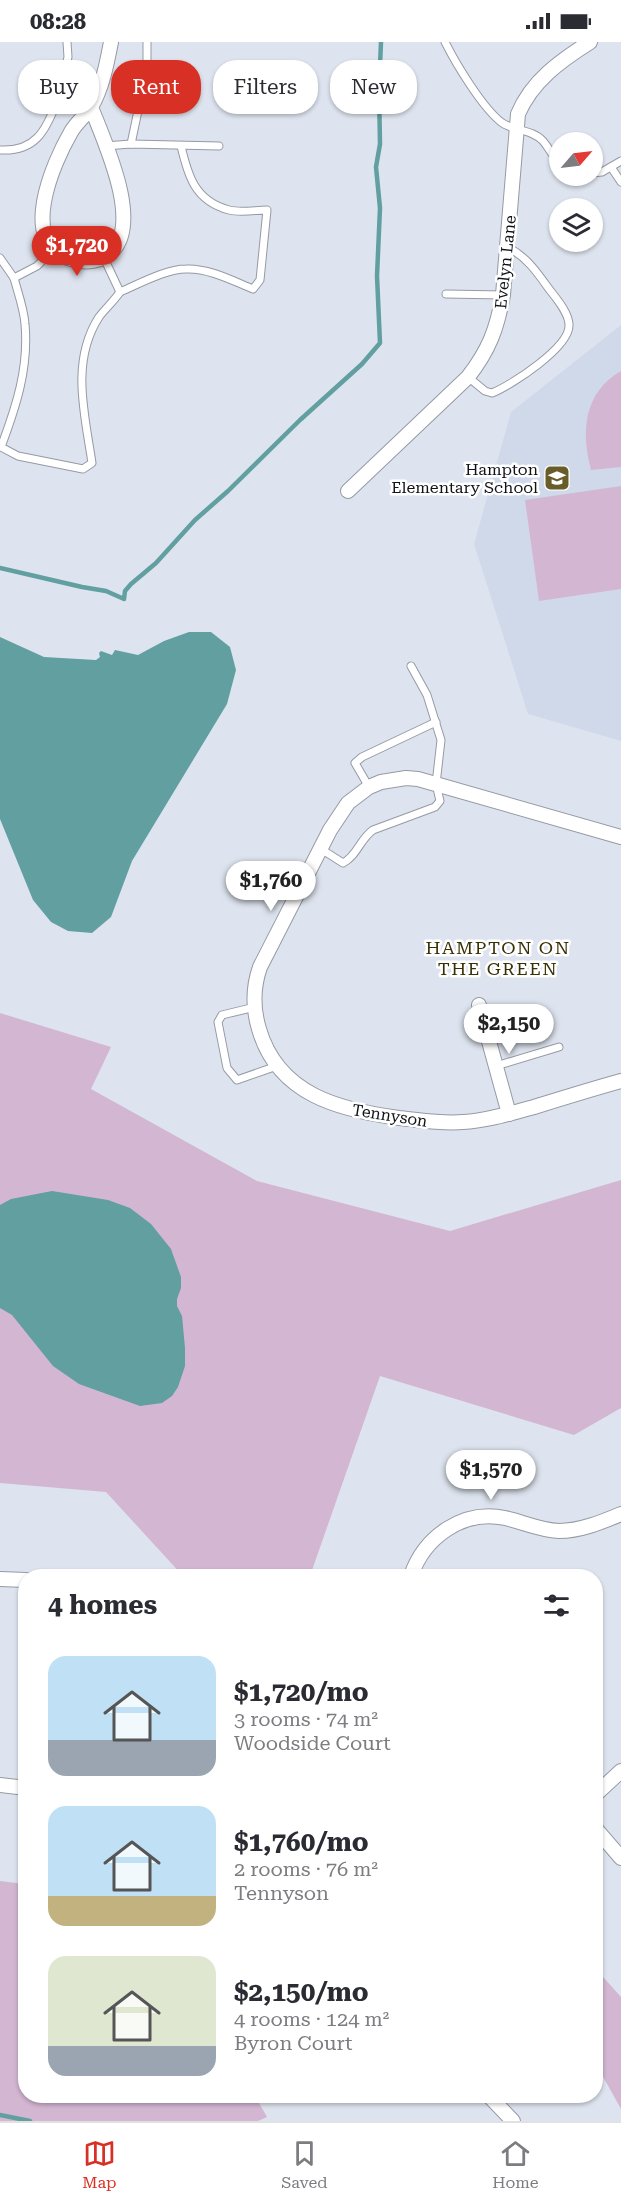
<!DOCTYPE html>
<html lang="en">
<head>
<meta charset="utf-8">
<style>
  body { margin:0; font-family:"Roboto Serif",serif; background:#f2f2f3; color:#2b2b33; height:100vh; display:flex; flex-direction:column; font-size:22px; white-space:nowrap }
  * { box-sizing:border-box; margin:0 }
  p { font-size:20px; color:#7c7c81 }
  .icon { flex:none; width:33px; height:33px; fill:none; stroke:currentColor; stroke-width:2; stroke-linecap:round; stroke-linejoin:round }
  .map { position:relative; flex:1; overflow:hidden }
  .sheet { position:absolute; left:18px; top:1527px; width:585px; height:534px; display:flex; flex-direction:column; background:#fff; border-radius:24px; box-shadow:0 2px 4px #0004 }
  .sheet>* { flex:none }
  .top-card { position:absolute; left:18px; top:18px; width:585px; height:54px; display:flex; gap:12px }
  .needle { width:39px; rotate:62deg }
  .fabs { position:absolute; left:549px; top:90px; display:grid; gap:12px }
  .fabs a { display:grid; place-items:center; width:54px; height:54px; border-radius:50%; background:#fff; box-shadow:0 2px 4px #0004; font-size:30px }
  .price { position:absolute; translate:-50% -51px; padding:0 14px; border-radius:21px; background:#fff; color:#222; font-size:20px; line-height:39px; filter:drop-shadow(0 2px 3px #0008) }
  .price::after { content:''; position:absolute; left:50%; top:36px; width:18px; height:14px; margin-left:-9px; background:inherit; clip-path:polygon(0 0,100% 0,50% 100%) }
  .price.current { background:#d93025; color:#fff }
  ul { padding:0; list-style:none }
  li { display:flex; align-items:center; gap:18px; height:150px; padding:0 30px }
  li span { display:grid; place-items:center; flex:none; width:168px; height:120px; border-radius:18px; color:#555 }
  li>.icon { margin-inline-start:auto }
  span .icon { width:72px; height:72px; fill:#fffc; stroke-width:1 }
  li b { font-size:26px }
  h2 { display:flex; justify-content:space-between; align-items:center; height:72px; padding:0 30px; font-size:26px }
  .tag { padding:0 21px; border-radius:24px; background:#fff; box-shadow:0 2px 4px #0004; font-size:21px; line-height:54px }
  .tag.current { background:#d93025; color:#fff }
  .status { display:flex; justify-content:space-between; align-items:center; height:42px; padding:0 30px; background:#fff; direction:ltr }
  .status svg { height:16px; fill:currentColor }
  .menu { display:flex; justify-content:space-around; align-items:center; height:84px; border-top:2px solid #e1e1e2; background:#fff; font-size:16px; color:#7c7c81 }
  .menu a { display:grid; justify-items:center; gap:3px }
  .menu .current { color:#d93025 }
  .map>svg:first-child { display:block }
  .built { fill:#d0d9ea }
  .green { fill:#d3b6d2 }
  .water { fill:#619fa0 }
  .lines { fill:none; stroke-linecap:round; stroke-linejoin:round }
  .stream { stroke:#619fa0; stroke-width:4.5 }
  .service-casing { stroke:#959aa4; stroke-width:9 }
  .minor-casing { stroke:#959aa4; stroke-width:16 }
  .service { stroke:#fff; stroke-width:7 }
  .minor { stroke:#fff; stroke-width:14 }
  .labels { text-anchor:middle; stroke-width:5; stroke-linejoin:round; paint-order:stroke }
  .street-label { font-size:16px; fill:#101216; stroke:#fff }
  .poi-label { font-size:16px; fill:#101216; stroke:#fff; text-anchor:end }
  .neighbourhood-label { font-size:18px; letter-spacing:1.5px; fill:#393105; stroke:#fff }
</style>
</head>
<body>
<div class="status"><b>08:28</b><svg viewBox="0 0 49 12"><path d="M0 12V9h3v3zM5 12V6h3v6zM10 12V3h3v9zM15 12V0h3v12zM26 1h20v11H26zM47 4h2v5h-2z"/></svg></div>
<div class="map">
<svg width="621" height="2079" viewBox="0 0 621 2079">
  <rect width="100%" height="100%" fill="#dee4ef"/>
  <!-- built -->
  <polygon class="built" points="621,283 621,699 528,672 474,502 511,370"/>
  <!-- green -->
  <g class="green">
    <path d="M621,329V425L591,428C581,390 583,351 621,329Z"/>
    <polygon points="621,444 621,547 539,559 525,458"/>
    <polygon points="0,971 111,1005 91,1047 257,1139 450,1189 621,1138 621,1366 574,1393 380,1334 310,1534 183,1534 106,1450 0,1441"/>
    <polygon points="0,1839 25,1842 26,2054 255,2054 267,2075 258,2079 0,2079"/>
    <polygon points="596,1927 621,1955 621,2067 596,2022"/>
  </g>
  <!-- water -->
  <g class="water">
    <polygon points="189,590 211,590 230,605 236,628 227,662 132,819 111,875 92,891 68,889 51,880 33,858 0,777 0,595 44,615 96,618 100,615 99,611 101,609 112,613 115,608 138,613 164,599"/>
    <polygon points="52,1149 108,1158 130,1166 151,1182 171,1207 181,1235 181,1246 177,1257 177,1264 182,1274 185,1306 185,1324 178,1345 172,1354 162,1361 140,1364 79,1342 53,1324 12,1273 0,1266 0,1163 11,1157"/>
  </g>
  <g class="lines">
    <!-- stream -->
    <g class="stream">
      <polyline points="0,526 82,545 106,549 124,557 125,549 131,542 156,521 195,478 228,449 300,378 362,322 380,301 377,234 380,166 376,125 380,102 379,47 381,0"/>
      <polyline points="0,2073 30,2079"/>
    </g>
    <!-- service casing -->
    <g class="service-casing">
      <g id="service">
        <polyline points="67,0 68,15 57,59 90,65"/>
        <path d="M445,0C456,22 482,65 501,80C512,89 532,87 543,99C549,106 552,114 560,121"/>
        <polyline points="131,102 147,26 147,0"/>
        <polyline points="105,104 131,102 219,104"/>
        <path d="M0,108C35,110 46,89 57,59"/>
        <polyline points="611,125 621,140"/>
        <polyline points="592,131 602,130 621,119"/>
        <polyline points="0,216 14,236 37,224 53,208"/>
        <path d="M14,236C18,251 24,267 25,282C29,326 16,365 1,405L18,414L83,427L92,421C85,373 70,320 99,275C105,267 114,259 120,250L104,216"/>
        <path d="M120,250C139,242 166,227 186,227C209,226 233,239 253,247L260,238L267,168C256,168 240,171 229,168C195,159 188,134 181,104"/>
        <polyline points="446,252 503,253"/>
        <path d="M468,335L485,349L492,351C512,343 570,305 569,283C569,271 556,256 549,247C537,230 526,214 507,205"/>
        <polyline points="369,745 355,721 362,715 436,680"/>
        <path d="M321,807L343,821C357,814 360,797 373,788L435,765L440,759L436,742L441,698L427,653L411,624"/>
        <polyline points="255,965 222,973 218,980 227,1026 237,1038 277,1024"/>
        <polyline points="496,1024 559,1005"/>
      </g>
    </g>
    <!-- minor casing -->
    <g class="minor-casing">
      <g id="minor">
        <path d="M91,65C104,99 144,183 110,211C98,221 85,221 71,217C17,203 53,121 71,90C76,81 85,74 91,65C102,47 107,21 111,0"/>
        <path d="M348,449L468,335C489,308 497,287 503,253L518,72C532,39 560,19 590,0"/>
        <path d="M621,795L418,737L406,736L381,740L369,745L348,761L330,788L260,925C253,945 253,967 259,987C278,1053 340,1068 399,1076C420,1078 442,1082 463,1080C487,1079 511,1071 534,1065C563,1056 592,1047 621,1039"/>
        <polyline points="479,963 509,1072"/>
        <path d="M411,1534C424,1495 463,1467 505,1476C523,1480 539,1488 559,1489C580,1489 602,1480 621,1472"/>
        <polyline points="0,1537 26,1538"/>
        <polyline points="0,1743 26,1746"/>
        <polyline points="596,1752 621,1729"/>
        <polyline points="596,1787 621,1816"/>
        <polyline points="489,2054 513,2079"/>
      </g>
    </g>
    <!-- service -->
    <use href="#service" class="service"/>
    <!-- minor -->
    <use href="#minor" class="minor"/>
  </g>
  <!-- icons -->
  <defs>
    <g id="school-square" transform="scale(1.35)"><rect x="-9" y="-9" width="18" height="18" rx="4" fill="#685d2a" stroke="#fff"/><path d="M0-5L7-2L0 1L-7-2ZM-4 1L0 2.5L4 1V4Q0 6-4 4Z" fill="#fff"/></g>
  </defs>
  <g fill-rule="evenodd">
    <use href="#school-square" x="557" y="436"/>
  </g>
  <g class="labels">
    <!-- street labels -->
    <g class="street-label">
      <text transform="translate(505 220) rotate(-84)" y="6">Evelyn Lane</text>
      <text transform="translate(390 1073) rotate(9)" y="6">Tennyson</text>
    </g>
    <!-- poi labels -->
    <g class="poi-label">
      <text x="538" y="433">Hampton<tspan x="538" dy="18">Elementary School</tspan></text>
    </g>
    <!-- neighbourhood labels -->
    <g class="neighbourhood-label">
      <text x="498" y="912">HAMPTON ON<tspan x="498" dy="21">THE GREEN</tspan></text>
    </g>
  </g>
</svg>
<div class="fabs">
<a><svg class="needle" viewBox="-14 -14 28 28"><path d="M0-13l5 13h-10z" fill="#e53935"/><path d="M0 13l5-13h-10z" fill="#7c7c81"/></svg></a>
<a><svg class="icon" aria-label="layers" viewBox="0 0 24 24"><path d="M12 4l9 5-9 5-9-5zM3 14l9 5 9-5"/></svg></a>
</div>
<b class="price current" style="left:77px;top:235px">$1,720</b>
<b class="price" style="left:271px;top:870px">$1,760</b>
<b class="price" style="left:509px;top:1013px">$2,150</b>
<b class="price" style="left:491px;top:1459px">$1,570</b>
<div class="top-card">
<a class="tag">Buy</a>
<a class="tag current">Rent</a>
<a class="tag">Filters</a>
<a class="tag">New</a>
</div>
<section class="sheet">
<h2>4 homes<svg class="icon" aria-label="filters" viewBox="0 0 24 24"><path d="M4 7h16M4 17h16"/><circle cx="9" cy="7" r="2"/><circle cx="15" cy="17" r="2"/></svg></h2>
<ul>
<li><span style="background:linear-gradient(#bfe0f5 70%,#9aa5b1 0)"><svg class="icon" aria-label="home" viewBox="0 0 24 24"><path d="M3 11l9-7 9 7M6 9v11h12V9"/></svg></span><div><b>$1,720/mo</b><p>3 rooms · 74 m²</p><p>Woodside Court</p></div></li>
<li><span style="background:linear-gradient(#bfe0f5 75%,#c2b280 0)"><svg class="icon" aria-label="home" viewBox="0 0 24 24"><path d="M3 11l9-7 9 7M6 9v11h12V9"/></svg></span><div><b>$1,760/mo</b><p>2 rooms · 76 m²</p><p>Tennyson</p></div></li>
<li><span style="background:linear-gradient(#dfe7d0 75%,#9aa5b1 0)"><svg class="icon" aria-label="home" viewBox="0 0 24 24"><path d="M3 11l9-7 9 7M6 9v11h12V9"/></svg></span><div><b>$2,150/mo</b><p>4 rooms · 124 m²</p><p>Byron Court</p></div></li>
</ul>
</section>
</div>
<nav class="menu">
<a class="current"><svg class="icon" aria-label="map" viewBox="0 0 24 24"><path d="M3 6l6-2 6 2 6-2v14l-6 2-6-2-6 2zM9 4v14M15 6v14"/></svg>Map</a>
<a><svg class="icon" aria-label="saved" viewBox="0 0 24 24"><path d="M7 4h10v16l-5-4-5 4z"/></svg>Saved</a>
<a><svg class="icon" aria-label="home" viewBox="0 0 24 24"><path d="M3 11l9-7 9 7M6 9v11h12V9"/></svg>Home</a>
</nav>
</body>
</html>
